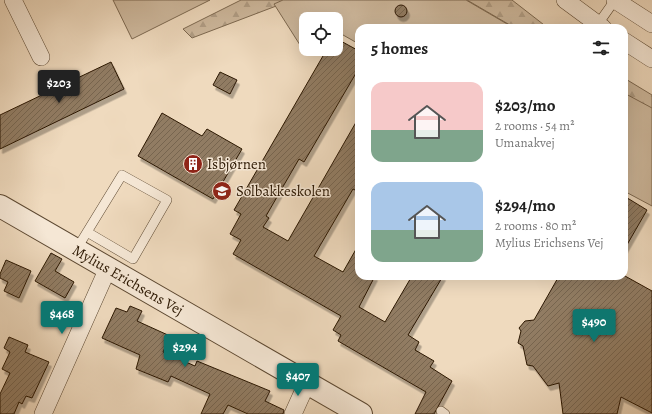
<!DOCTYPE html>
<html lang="en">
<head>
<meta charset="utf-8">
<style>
  body { margin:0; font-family:Alegreya,serif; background:#f6f6f6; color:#222; height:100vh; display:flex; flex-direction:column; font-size:15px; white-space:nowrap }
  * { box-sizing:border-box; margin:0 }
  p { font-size:13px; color:#767676 }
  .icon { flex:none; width:22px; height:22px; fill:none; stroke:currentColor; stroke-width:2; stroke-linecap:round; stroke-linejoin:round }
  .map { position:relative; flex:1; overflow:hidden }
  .details { position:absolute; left:355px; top:24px; width:273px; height:256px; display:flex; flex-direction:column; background:#fff; border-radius:12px; box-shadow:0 4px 16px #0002 }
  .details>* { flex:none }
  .controls { position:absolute; left:299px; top:12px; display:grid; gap:8px }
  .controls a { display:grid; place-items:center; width:44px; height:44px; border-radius:8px; background:#fff; box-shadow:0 4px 16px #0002; font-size:20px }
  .price { position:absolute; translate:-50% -34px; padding:0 9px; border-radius:4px; background:#0f766e; color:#fff; font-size:13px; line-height:26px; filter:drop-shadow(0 1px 2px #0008) }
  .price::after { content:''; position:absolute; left:50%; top:24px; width:12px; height:9px; margin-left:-6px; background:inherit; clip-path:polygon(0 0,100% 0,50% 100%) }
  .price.active { background:#222; color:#fff }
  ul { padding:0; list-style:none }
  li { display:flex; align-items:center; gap:12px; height:100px; padding:0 16px }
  li span { display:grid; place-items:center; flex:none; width:112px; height:80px; border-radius:12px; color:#555 }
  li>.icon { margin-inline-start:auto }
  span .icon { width:48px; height:48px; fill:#fffc; stroke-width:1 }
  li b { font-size:17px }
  h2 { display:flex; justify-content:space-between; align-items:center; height:48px; padding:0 16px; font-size:17px }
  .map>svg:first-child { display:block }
  .forest { fill:url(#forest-firs); stroke:#7c6850 }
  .park { fill:#ceb99e; stroke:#7c6850 }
  .building { fill:url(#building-hatch); stroke:#2b1702; filter:url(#shadow) }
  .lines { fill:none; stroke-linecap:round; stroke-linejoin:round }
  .service-casing { stroke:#5c4831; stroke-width:10 }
  .minor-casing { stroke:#5c4831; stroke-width:18 }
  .tertiary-casing { stroke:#5c4831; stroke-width:24 }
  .service { stroke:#f5e7d5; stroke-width:9 }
  .minor { stroke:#f5e7d5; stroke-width:17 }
  .tertiary { stroke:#f5e7d5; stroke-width:22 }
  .labels { text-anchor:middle; stroke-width:3; stroke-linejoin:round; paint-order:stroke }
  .poi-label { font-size:15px; fill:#2b1702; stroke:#f5e7d5; text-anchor:start }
  .street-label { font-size:15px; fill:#2b1702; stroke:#f5e7d5 }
</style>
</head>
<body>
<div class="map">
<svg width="652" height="414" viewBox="0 0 652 414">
  <defs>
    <pattern id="forest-firs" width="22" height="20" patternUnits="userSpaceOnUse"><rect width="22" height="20" fill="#ceb99e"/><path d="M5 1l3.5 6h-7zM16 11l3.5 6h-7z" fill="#b19e86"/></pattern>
    <pattern id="building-hatch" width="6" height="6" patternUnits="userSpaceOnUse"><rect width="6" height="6" fill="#917c64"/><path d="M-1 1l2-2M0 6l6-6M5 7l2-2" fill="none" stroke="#776550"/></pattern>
    <filter id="shadow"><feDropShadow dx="2.5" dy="4.5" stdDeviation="0" flood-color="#0004"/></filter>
  </defs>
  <rect width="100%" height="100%" fill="#efdabe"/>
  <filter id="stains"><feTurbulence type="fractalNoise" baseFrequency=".005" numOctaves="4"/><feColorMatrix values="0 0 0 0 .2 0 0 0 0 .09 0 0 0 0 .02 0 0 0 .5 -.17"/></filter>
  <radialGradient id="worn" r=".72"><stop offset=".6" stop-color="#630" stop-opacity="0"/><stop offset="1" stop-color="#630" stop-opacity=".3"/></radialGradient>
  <!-- forest -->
  <g class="forest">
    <polygon points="241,0 292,0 192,38 183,29"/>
    <polygon points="467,0 512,0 548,28 515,28"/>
    <polygon points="624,78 652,95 652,118 624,105"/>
  </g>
  <!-- park -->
  <g class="park">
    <polygon points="113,0 210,0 132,39"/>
    <polygon points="283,0 466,0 514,28 359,28 359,44 336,31 336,19 306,19 306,35 300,45 274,4"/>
    <polygon points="624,93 652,108 652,206 624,191"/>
  </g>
  <!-- building -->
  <g class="building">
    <circle cx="401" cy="11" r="6"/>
    <polygon points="339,40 359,51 359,68 304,162 299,159 266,216 269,218 263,227 288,241 359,117 359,192 353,189 314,256 343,272 359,244 359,276 375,276 359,307 385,322 412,276 443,276 408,335 419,342 415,350 434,361 430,367 452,381 434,414 415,414 426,392 338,341 341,335 333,330 341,316 233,254 241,240 230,234 241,214 234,210 327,49 336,49"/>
    <polygon points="111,62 124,89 0,149 0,115"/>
    <polygon points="220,72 237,80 230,94 213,85"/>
    <polygon points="162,113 202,136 207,129 242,149 213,199 138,156"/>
    <polygon points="624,196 647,210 624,250"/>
    <polygon points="51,253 62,259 55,271 74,282 65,298 35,281"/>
    <polygon points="6,260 31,271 19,298 4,291 8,282 0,278 0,274"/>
    <polygon points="559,276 625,276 652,291 652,413 621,397 617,414 563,414 559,383 548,386 533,366 527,365 523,346 518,343 521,331 519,328 525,321 534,320"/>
    <polygon points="130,306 142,311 137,321 170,336 163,352 195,366 197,361 270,391 265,401 284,410 283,414 248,414 228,405 223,414 201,414 210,394 171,376 168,382 136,369 140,355 102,338 116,308 127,312"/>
    <polygon points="9,337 28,345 25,352 49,362 32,398 26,396 22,404 19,402 14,414 0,414 0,394 10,373 2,369 10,352 4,348"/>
  </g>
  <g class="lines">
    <!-- service casing -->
    <g class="service-casing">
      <g id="service">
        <polyline points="598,24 615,0"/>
        <polyline points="76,250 122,175 167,200 133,259 87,232"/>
        <polyline points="441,411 445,414"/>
      </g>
    </g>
    <!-- minor casing -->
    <g class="minor-casing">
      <g id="minor">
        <polyline points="13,0 41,57"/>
        <polyline points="565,0 603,28"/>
        <polyline points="615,0 652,24"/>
        <polyline points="624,41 652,59"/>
        <polyline points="43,414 108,268"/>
        <polyline points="293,414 307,383"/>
      </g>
    </g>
    <!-- tertiary casing -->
    <g class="tertiary-casing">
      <polyline id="tertiary" points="0,206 361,414"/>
    </g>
    <!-- service -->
    <use href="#service" class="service"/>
    <!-- minor -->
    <use href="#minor" class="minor"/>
    <!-- tertiary -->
    <use href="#tertiary" class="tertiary"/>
  </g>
  <!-- icons -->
  <defs>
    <g id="building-disc" transform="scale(1)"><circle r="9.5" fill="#8f2418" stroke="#f5e7d5"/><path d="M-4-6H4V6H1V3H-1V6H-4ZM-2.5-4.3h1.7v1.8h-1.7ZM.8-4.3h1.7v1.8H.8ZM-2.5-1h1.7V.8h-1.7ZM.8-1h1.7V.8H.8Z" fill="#fff"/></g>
    <g id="school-disc" transform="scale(1)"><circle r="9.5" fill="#8f2418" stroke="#f5e7d5"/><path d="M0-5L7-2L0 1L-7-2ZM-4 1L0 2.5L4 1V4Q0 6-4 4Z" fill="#fff"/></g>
  </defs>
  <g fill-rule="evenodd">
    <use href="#building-disc" x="193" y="164"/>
    <use href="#school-disc" x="222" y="191"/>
  </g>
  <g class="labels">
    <!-- poi labels -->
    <g class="poi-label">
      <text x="207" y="169">Isbjørnen</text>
      <text x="236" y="196">Solbakkeskolen</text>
    </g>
    <!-- street labels -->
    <g class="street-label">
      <text transform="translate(128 280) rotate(30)" y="5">Mylius Erichsens Vej</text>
    </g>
  </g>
  <rect width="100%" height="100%" filter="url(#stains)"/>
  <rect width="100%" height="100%" fill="url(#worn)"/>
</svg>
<div class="controls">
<a><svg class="icon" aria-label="locate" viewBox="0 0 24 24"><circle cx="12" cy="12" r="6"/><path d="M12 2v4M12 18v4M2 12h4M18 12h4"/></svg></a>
</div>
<b class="price active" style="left:59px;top:104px">$203</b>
<b class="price" style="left:62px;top:335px">$468</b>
<b class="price" style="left:594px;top:343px">$490</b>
<b class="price" style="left:185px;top:368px">$294</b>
<b class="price" style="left:298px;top:397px">$407</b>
<section class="details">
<h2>5 homes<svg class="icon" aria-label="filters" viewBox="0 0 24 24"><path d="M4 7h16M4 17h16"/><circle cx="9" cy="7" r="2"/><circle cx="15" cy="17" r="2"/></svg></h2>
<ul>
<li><span style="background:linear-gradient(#f6c9c9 60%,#7fa58c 0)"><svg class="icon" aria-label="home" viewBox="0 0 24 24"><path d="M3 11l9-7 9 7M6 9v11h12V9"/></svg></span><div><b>$203/mo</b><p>2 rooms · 54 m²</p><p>Umanakvej</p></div></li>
<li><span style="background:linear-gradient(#a9c7e8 60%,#7fa58c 0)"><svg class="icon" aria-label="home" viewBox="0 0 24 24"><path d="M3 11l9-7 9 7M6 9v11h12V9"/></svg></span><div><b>$294/mo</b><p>2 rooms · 80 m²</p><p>Mylius Erichsens Vej</p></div></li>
</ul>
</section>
</div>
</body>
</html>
